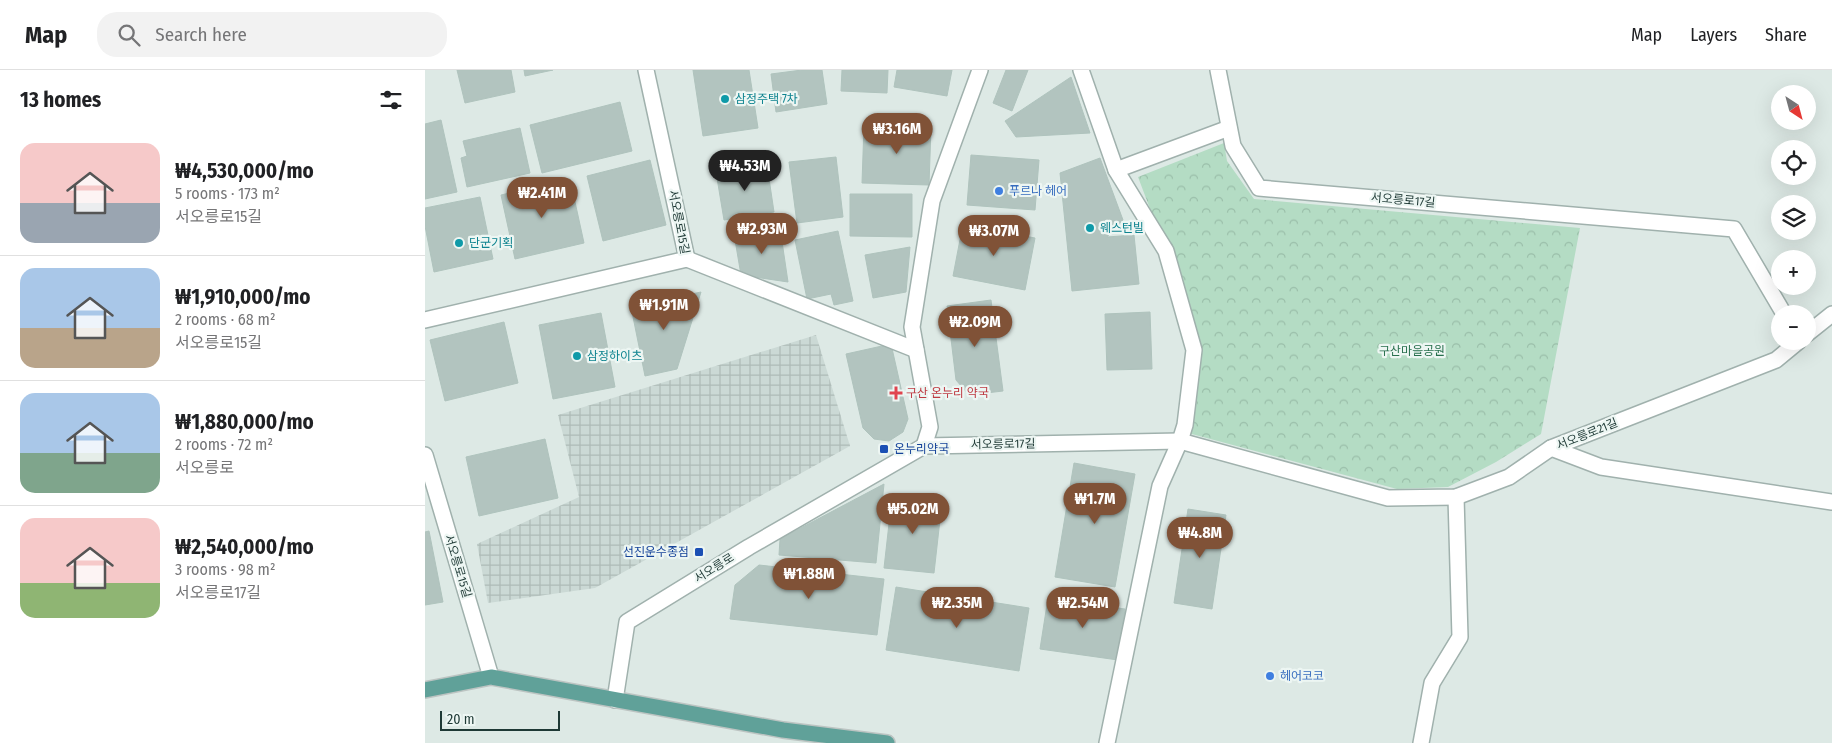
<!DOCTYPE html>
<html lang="en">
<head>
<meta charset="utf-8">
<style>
  body { margin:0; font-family:"Fira Sans Condensed","Noto Sans KR",sans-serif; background:#f2f2f2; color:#202124; height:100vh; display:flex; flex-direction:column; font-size:19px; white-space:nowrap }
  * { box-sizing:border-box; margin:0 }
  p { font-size:16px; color:#757577 }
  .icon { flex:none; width:28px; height:28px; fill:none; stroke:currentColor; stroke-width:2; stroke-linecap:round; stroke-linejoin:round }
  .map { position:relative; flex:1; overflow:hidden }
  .panel { display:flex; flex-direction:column; background:#fff; width:425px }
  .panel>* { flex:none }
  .needle { width:32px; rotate:144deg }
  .buttons { position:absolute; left:1346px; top:15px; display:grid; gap:10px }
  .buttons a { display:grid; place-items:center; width:45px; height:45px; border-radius:50%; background:#fff; box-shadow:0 5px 20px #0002; font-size:25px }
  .scale { position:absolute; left:15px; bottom:12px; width:120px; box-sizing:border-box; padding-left:5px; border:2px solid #1e3935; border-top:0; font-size:14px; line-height:18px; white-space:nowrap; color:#1e3935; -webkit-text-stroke:4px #edf6f3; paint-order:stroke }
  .price { position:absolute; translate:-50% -42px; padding:0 11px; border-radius:18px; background:#805237; color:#fff; font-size:16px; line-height:32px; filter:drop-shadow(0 1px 2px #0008) }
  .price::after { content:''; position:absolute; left:50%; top:30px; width:15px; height:11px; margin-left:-8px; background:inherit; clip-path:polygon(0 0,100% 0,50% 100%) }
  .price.on { background:#222; color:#fff }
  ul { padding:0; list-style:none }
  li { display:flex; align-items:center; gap:15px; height:125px; padding:0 20px }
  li+li { border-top:1px solid #e0e0e0 }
  li span { display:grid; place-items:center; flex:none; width:140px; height:100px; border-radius:15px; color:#555 }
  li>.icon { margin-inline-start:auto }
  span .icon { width:60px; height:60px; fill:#fffc; stroke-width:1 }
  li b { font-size:21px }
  h2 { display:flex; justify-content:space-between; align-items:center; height:60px; padding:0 20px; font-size:21px }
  header { display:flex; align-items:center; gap:30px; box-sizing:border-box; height:70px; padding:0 25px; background:#fff; border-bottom:1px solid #e0e0e0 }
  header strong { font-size:24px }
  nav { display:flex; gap:28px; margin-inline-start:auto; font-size:18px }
  .search { width:350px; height:45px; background:#f2f2f2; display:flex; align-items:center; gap:12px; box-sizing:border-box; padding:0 18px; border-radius:20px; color:#757577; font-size:19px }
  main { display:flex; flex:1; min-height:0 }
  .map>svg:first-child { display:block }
  .industrial { fill:url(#industrial-grid) }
  .forest { fill:url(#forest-crowns) }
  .building { fill:#b2c4bf; stroke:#afc3bd }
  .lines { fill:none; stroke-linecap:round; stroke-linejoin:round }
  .minor-casing { stroke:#a0b1ad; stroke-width:18 }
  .primary-casing { stroke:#bcc4c2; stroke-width:18 }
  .minor { stroke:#fff; stroke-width:15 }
  .primary { stroke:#60a199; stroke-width:15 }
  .culture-dot { fill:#0f9aa8; stroke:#edf6f3; stroke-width:2 }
  .shop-dot { fill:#3f7fe0; stroke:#edf6f3; stroke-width:2 }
  .health-dot { fill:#e0444e; stroke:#edf6f3; stroke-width:2 }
  .transit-dot { fill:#1a4fb4; stroke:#edf6f3; stroke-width:2 }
  .labels { text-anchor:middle; stroke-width:4.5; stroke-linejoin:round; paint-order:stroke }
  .culture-label { font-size:12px; fill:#0d838f; stroke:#edf6f3; text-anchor:start }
  .shop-label { font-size:12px; fill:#366cbe; stroke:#edf6f3; text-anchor:start }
  .street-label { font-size:12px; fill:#1e3935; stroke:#edf6f3 }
  .park-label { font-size:12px; fill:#28704e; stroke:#edf6f3 }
  .health-label { font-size:12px; fill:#be3a42; stroke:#edf6f3; text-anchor:start }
  .transit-label { font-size:12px; fill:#164399; stroke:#edf6f3; text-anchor:start }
</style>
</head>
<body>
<header>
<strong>Map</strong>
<div class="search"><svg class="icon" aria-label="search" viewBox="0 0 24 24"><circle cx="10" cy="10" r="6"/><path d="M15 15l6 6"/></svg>Search here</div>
<nav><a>Map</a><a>Layers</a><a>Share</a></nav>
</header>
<main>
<section class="panel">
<h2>13 homes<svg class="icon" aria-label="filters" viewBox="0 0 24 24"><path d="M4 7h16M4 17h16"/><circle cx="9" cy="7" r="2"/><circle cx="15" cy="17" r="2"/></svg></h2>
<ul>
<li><span style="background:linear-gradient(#f6c9c9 60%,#9aa5b1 0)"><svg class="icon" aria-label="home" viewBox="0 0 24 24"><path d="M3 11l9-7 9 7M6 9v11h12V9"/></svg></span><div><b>₩4,530,000/mo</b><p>5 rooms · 173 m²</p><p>서오릉로15길</p></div></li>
<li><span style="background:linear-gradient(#a9c7e8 60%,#b9a48a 0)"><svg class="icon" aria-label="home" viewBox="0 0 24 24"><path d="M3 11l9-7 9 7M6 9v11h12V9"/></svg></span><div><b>₩1,910,000/mo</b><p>2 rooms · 68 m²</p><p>서오릉로15길</p></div></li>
<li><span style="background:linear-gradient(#a9c7e8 60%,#7fa58c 0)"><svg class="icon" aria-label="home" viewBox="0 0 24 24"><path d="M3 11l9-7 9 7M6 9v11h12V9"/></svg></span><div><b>₩1,880,000/mo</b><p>2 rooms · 72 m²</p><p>서오릉로</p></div></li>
<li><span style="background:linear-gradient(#f6c9c9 65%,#8fb573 0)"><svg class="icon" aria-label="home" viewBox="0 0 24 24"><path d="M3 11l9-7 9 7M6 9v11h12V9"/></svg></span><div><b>₩2,540,000/mo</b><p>3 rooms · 98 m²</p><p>서오릉로17길</p></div></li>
</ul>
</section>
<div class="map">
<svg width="1407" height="673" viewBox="0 0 1407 673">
  <defs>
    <pattern id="industrial-grid" width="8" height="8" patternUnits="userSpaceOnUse" patternTransform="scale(1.25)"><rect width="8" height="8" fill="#cbd9d5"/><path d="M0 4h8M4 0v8" fill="none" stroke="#aebbb7"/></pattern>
    <pattern id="forest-crowns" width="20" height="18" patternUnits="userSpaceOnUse" patternTransform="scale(1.25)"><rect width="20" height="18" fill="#b4dcc4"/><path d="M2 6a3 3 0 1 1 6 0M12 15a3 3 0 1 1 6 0" fill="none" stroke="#9abea9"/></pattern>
  </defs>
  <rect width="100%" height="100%" fill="#dde9e5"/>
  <!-- industrial -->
  <polygon class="industrial" points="391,265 425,376 170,518 63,533 52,474 154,427 133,345"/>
  <!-- forest -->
  <polygon class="forest" points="799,73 802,91 829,129 1155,158 1116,364 1071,392 1023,417 972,419 763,363 769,280 741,181 713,107"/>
  <!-- building -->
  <g class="building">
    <polygon points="32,0 86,0 90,22 40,33"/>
    <polygon points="99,0 128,0 100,6"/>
    <polygon points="268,0 324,0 333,58 278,66"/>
    <polygon points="377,0 397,0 402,34 351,42 346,4"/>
    <polygon points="417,0 463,0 462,23 416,21"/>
    <polygon points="472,0 527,0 522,26 469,17"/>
    <polygon points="581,0 603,0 587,41 568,33"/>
    <polygon points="646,7 665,63 591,67 580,51"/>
    <polygon points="195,32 207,81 117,103 105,55"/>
    <polygon points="16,50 32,122 0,129 0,54"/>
    <polygon points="439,56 506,57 504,115 437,113"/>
    <polygon points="95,58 105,103 42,117 36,88 42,86 38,71"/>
    <polygon points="546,85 614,90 610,140 542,135"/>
    <polygon points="411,87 418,147 372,153 364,92"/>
    <polygon points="675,88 698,150 682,167 709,165 714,214 647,221 635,103"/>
    <polygon points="225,90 241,155 178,171 162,106"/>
    <polygon points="342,95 349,142 299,150 291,102"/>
    <polygon points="145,109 159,173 90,189 76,125"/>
    <polygon points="425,124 487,124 487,167 425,166"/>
    <polygon points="55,127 68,189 9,202 0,156 0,138"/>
    <polygon points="538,154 610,168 600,220 528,206"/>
    <polygon points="355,158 363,212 316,205 309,164"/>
    <polygon points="413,161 428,231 409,235 406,224 382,229 370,170"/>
    <polygon points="485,177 481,222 448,228 440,185"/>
    <polygon points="276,222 252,299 220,306 206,237"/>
    <polygon points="566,230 578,321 544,325 531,310 522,236"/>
    <polygon points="725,242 727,299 682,300 680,244"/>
    <polygon points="176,243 190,317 128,329 114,255"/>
    <polygon points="79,252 93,313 20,331 5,270"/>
    <polygon points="466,274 483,349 478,362 464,371 449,369 438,358 421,284"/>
    <polygon points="120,369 133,428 54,446 41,387"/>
    <polygon points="649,393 710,404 690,517 630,507"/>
    <polygon points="459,414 451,493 354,485 355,469"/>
    <polygon points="467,427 517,432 509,503 459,498"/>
    <polygon points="763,439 801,445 787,539 749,533"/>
    <polygon points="4,461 18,532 0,535 0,462"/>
    <polygon points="334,495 459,509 452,565 305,549 310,515"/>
    <polygon points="471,517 604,538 594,601 461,580"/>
    <polygon points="623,528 700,539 693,590 615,579"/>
  </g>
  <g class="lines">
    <!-- minor casing -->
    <g class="minor-casing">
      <g id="minor">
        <polyline points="221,0 262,189"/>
        <polyline points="656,0 691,100 741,181 769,280 760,355 755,371 735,416 682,673"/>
        <polyline points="793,0 808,76 834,118 1309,159 1359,244"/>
        <polyline points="691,100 804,58"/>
        <polyline points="262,189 491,280"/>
        <polyline points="0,250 262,189"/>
        <polyline points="1382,264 1407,244"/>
        <polyline points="499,376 505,357 487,257 507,131 555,0"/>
        <polyline points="1126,378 1176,397 1407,432"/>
        <polyline points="0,385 66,607"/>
        <polyline points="190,630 202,552 324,477 499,376 755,371 963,428 1031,427 1084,407 1126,378 1351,290 1374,271"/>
        <polyline points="996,673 1007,613 1035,567 1031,427"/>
      </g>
    </g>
    <!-- primary casing -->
    <g class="primary-casing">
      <polyline id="primary" points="0,620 66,607 358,660 462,673"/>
    </g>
    <!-- minor -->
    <use href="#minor" class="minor"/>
    <!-- primary -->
    <use href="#primary" class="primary"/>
  </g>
  <!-- markers -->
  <g class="culture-dot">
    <circle cx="300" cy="29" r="5"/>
    <circle cx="665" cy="158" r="5"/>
    <circle cx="34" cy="173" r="5"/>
    <circle cx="152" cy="286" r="5"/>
  </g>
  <g class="shop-dot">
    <circle cx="574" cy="121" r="5"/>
    <circle cx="845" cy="606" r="5"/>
  </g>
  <path class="health-dot" d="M468.5 315.5h5v5h5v5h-5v5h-5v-5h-5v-5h5z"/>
  <g class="transit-dot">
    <rect x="454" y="374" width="10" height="10" rx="2.5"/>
    <rect x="269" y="477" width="10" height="10" rx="2.5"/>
  </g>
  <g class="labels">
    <!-- culture labels -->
    <g class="culture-label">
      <text x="310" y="33">삼정주택 7차</text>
      <text x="675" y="162">웨스턴빌</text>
      <text x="44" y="177">단군기획</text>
      <text x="162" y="290">삼정하이츠</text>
    </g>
    <!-- shop labels -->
    <g class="shop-label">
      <text x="584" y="125">푸르나 헤어</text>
      <text x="855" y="610">헤어코코</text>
    </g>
    <!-- street labels -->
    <g class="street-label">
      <text transform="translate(978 130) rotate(5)" y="4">서오릉로17길</text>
      <text transform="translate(254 152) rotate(79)" y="4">서오릉로15길</text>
      <text transform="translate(1162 364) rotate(-22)" y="4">서오릉로21길</text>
      <text transform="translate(578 374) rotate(-1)" y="4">서오릉로17길</text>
      <text transform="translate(33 496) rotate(73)" y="4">서오릉로15길</text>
      <text transform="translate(289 498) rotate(-32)" y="4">서오릉로</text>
    </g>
    <!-- park labels -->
    <g class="park-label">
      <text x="987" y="285">구산마을공원</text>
    </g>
    <!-- health labels -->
    <g class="health-label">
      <text x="481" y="327">구산 온누리 약국</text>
    </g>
    <!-- transit labels -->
    <g class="transit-label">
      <text x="469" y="383">온누리약국</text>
      <text x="264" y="486" text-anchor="end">선진운수종점</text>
    </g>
  </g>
</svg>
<div class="buttons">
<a><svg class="needle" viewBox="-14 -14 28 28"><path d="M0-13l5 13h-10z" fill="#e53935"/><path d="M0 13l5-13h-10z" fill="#757577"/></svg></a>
<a><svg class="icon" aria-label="locate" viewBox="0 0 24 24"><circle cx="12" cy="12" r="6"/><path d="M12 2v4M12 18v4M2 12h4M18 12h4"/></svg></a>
<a><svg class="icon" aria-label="layers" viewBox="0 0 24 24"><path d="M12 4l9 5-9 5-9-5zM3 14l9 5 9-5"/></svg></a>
<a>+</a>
<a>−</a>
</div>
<div class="scale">20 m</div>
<b class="price" style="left:472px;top:85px">₩3.16M</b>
<b class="price on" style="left:320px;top:122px">₩4.53M</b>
<b class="price" style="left:117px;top:149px">₩2.41M</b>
<b class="price" style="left:337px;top:185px">₩2.93M</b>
<b class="price" style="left:569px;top:187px">₩3.07M</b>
<b class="price" style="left:239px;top:261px">₩1.91M</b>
<b class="price" style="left:550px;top:278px">₩2.09M</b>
<b class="price" style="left:670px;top:455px">₩1.7M</b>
<b class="price" style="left:488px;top:465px">₩5.02M</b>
<b class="price" style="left:775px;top:489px">₩4.8M</b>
<b class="price" style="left:384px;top:530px">₩1.88M</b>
<b class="price" style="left:532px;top:559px">₩2.35M</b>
<b class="price" style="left:658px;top:559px">₩2.54M</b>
</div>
</main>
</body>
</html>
